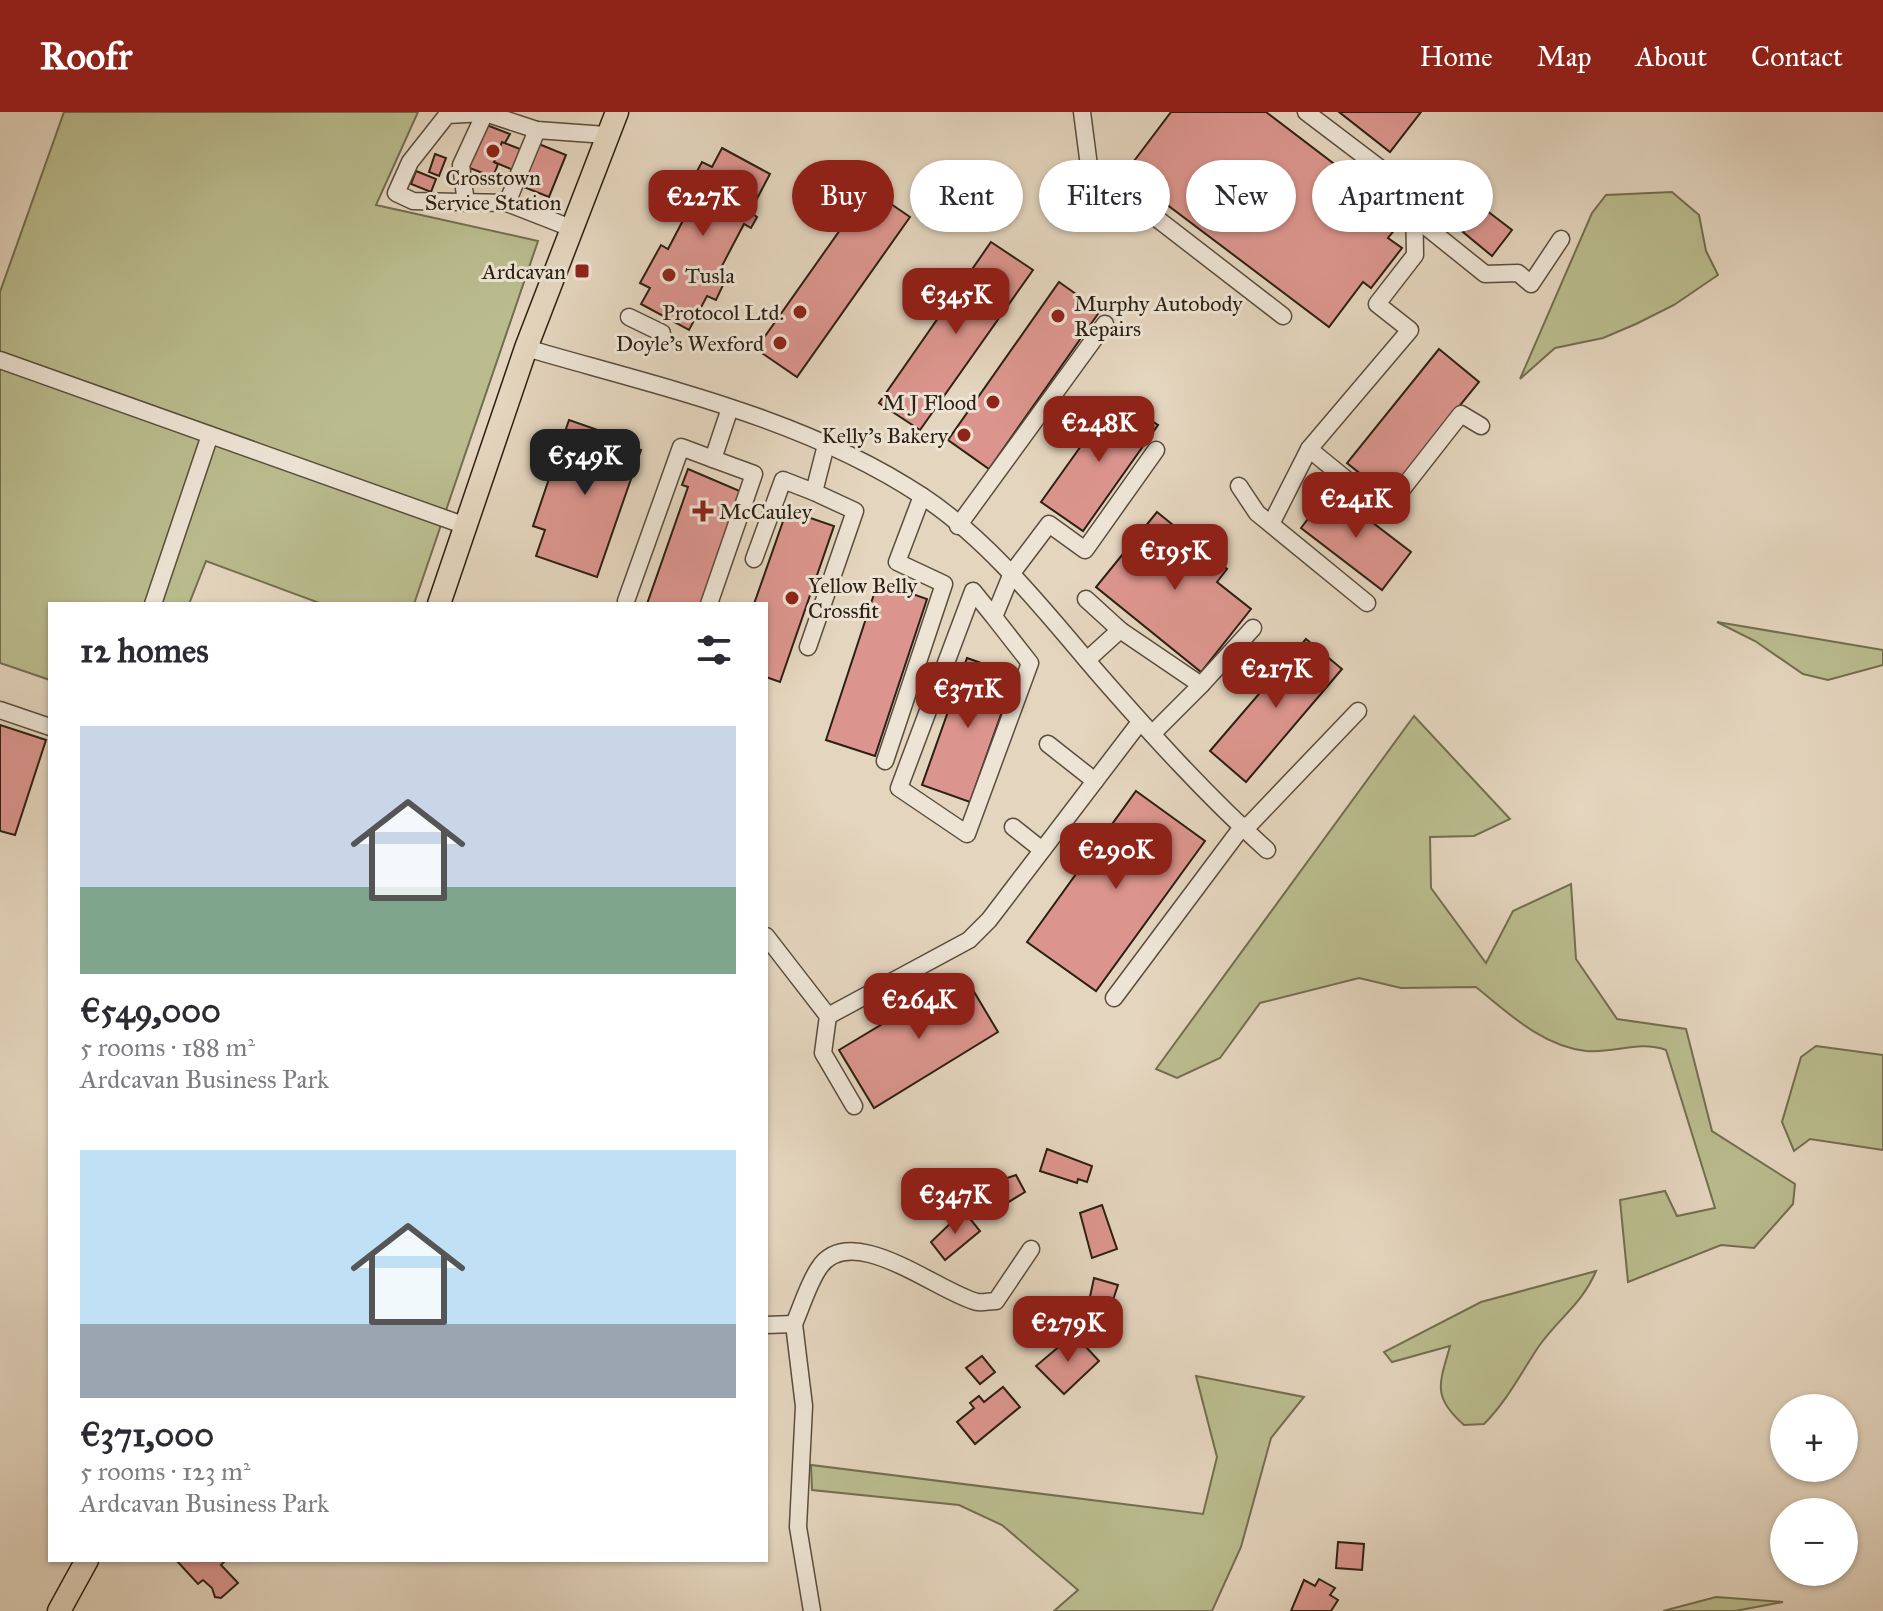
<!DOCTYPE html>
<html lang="en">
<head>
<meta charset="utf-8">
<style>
  body { margin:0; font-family:"IM FELL Great Primer",serif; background:#f7f7f7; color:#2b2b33; height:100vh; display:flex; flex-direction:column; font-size:30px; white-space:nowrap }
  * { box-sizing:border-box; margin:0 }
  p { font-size:26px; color:#7c7c81 }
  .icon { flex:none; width:44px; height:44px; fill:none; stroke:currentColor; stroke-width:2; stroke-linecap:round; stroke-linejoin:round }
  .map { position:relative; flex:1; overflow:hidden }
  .drawer { position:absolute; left:48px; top:490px; width:720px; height:960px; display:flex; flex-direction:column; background:#fff; border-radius:0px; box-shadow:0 2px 6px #0004 }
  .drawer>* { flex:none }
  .hud { position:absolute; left:792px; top:48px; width:760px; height:72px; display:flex; gap:16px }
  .buttons { position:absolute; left:1770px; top:1282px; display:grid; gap:16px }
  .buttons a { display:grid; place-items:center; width:88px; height:88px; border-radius:50%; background:#fff; box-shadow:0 2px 6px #0004; font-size:40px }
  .price { position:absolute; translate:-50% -68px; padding:0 18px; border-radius:16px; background:#8f2418; color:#fff; font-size:26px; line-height:52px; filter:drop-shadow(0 2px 4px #0008) }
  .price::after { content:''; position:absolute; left:50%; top:48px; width:24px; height:18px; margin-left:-12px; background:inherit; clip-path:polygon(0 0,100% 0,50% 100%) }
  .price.on { background:#222; color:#fff }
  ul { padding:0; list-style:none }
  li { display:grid; align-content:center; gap:16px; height:424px; padding:0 32px }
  li span { display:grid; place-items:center; height:248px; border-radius:0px; color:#555 }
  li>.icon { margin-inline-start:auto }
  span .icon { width:144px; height:144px; fill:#fffc; stroke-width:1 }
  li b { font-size:34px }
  h2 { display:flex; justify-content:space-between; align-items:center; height:96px; padding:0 32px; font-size:34px }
  .chip { padding:0 28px; border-radius:36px; background:#fff; box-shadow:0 2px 6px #0004; font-size:28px; line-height:72px }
  .chip.on { background:#8f2418; color:#fff }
  header { display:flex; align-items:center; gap:48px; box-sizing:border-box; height:112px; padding:0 40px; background:#8f2418; color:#fff }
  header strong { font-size:38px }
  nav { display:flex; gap:44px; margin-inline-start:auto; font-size:28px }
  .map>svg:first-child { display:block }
  .green { fill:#babc8e; stroke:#736e50; stroke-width:2 }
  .building { fill:#dc958e; stroke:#2c2012; stroke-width:2 }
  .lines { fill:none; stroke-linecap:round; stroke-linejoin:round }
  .minor-casing { stroke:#5a4d3d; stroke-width:19 }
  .major-casing { stroke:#2c2012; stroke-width:25 }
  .minor { stroke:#ede4d5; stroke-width:16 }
  .major { stroke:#e4d5be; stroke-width:22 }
  .poi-dot { fill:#8f2418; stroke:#ede4d5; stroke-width:3 }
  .labels { text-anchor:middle; stroke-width:6; stroke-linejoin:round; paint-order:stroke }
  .poi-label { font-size:22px; fill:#2c2012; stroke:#ede4d5; text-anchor:end }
</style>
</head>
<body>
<header>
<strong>Roofr</strong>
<nav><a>Home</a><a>Map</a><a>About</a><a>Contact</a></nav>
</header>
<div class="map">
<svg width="1883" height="1499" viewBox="0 0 1883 1499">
  <rect width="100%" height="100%" fill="#e4d5be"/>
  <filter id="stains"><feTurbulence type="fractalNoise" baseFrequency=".0025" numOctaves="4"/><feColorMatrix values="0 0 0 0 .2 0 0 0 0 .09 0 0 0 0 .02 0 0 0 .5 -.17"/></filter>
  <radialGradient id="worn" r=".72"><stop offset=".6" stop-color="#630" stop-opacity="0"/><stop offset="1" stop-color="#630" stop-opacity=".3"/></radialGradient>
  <!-- green -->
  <g class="green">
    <polygon points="64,0 418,0 376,93 538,129 414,492 322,492 206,449 189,492 50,492 50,568 0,551 0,180"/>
    <polygon points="1672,80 1699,103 1706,139 1718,163 1674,193 1636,212 1603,226 1555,236 1520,267 1592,101 1606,83"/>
    <polygon points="1717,510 1883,538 1883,553 1828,568 1803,562 1755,529"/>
    <path d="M1414,604L1510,707L1474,724L1430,725L1431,776L1486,851L1513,799L1571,772L1576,847L1617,907L1686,917L1712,1019L1795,1072L1793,1092L1754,1136L1721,1133L1628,1170L1620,1088L1665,1079L1677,1104L1715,1096L1666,938C1638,928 1614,942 1586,939C1542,934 1508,901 1476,875L1401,876L1359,866L1260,891L1220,946L1177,966L1156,957Z"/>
    <polygon points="1816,934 1883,943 1883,1038 1810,1027 1794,1039 1782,1010 1801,945"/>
    <path d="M1596,1159C1582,1192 1559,1206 1539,1234C1521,1261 1507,1289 1484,1312L1464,1313C1431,1284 1440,1271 1450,1234L1392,1250L1384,1240L1481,1190Z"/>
    <polygon points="1196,1264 1304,1285 1271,1326 1241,1435 1212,1499 1054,1499 1078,1478 1002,1413 959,1393 812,1378 811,1353 1203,1402 1217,1345"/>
    <polygon points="1716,1485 1783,1490 1735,1499 1663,1499"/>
  </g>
  <!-- building -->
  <g class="building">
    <polygon points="1171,0 1266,0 1371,80 1356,99 1364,106 1371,97 1396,116 1388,126 1402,136 1371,176 1363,170 1329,215 1125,61"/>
    <polygon points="1339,0 1421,0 1390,40"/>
    <polygon points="484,12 510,22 494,50 498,52 493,65 467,55"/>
    <polygon points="529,28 566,43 549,85 511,70 516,59 494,50 502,30 525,39"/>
    <polygon points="722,36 770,62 750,100 757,105 751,116 744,112 714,169 723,173 716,188 707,184 689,218 641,192 650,176 640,171 661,133 668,137 690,95 681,89 702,50 712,55"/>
    <polygon points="435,42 446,46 439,64 429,60"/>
    <polygon points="416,59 436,67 431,80 411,72"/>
    <polygon points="1450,72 1480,95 1469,108 1440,86"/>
    <polygon points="869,77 910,105 797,265 756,237"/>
    <polygon points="1482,95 1512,118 1492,144 1463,120"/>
    <polygon points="991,130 1033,158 920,318 879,291"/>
    <polygon points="1059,170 1100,199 989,357 948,328"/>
    <polygon points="1439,237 1479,270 1387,383 1347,351"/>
    <polygon points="1116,285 1158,313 1083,419 1041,390"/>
    <polygon points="569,308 635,331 633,336 641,338 597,465 536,444 545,418 533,414"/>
    <polygon points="688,357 742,380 703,492 647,492 688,375 682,373"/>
    <polygon points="1330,378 1411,440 1382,478 1301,416"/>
    <polygon points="787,398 834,414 780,570 766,565 766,492 754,492"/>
    <polygon points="1157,400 1227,457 1217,470 1251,497 1201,560 1096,475"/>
    <polygon points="878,470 927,487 875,644 826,628"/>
    <polygon points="1306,527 1342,557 1246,670 1210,639"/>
    <polygon points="967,546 1015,563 970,690 922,673"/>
    <polygon points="0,613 46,628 15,723 0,719"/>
    <polygon points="1136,679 1205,729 1096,879 1027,830"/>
    <polygon points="964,863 998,920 874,996 839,938"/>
    <polygon points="1047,1037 1092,1054 1087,1070 1078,1067 1077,1071 1040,1059"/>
    <polygon points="1016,1063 1025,1080 994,1099 992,1095 985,1098 977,1083 984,1080 981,1075"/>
    <polygon points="1102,1093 1117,1137 1092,1146 1080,1101"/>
    <polygon points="967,1103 980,1119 945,1148 931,1130 957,1105 960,1109"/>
    <polygon points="1094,1166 1118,1173 1103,1218 1084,1213"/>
    <polygon points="1074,1222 1099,1249 1064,1282 1036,1254"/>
    <polygon points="982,1244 995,1260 980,1272 966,1256"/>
    <polygon points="1003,1275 1020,1295 975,1332 957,1310 974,1296 970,1291 979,1284 984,1290"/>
    <polygon points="1338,1430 1364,1432 1362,1458 1336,1456"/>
    <polygon points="176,1448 226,1448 221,1453 238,1471 221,1486 215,1485 212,1476 203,1468 198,1472"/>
    <polygon points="1319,1467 1335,1476 1330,1483 1338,1488 1331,1499 1291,1499 1304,1468 1315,1474"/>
  </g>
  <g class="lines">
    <!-- minor casing -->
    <g class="minor-casing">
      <g id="minor">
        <polyline points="1082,0 1089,54 1283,204"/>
        <polyline points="485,1 447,3 410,50 396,81 413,89 507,91 571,116"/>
        <polyline points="466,91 461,53 485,1 537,18 606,23"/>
        <polyline points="507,91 537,18"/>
        <polyline points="1414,105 1485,162 1518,161 1531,172 1561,127"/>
        <polyline points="629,205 662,221"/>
        <path d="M526,236C660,275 804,306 922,384C989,428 1044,498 1096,559C1150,621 1206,683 1267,738"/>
        <polyline points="0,248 466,414"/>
        <polyline points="1309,337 1385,399 1461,302 1481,314"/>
        <polyline points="1239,374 1257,401 1367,491"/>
        <polyline points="1271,412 1309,337 1410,218 1377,192 1415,143 1414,82 1306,0"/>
        <polyline points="958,414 1105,212"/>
        <polyline points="754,447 783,368 814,380"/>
        <polyline points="1086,487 1120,518 1201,573 1152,622"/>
        <polyline points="626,489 681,335 713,347"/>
        <polyline points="153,492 210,323"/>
        <polyline points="709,492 754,362 713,347 730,296"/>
        <polyline points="994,505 973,479 899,676 967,722 1030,551 994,505 1012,461 1049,412 1085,438 1156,338"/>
        <polyline points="808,535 855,399 814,380 826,333"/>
        <polyline points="1087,548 1120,518"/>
        <polyline points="1201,573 1253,516"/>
        <polyline points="0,598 50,615"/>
        <polyline points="1048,632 1095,669"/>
        <polyline points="885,649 944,472 897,450 922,384"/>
        <polyline points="1013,715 1042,738"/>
        <polyline points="766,824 828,904 969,828 989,808 1140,610"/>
        <polyline points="1114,886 1242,715 1250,712 1358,599"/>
        <polyline points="828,904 823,941 854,994"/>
        <path d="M794,1212C802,1194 808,1172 819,1156C851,1107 939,1181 977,1190C982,1191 990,1189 996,1189L1031,1137"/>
        <polyline points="794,1212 804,1294 798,1415 812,1499"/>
        <polyline points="766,1213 794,1212"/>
      </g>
    </g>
    <!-- major casing -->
    <g class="major-casing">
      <g id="major">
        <polyline points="439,492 526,236 617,0"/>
        <polyline points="59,1499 87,1448"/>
      </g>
    </g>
    <!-- minor -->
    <use href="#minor" class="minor"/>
    <!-- major -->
    <use href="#major" class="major"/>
  </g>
  <!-- markers -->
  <g class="poi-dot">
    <circle cx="493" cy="39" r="8"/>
    <rect x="574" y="151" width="16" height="16" rx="4"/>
    <circle cx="669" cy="163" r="8"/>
    <circle cx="800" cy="200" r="8"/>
    <circle cx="1058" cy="204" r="8"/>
    <circle cx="780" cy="231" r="8"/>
    <circle cx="993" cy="290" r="8"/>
    <circle cx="964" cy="323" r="8"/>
    <path d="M699 387h8v8h8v8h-8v8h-8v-8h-8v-8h8z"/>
    <circle cx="792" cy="486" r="8"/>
  </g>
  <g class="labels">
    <!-- poi labels -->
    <g class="poi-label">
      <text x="493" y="73" text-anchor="middle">Crosstown<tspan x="493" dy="25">Service Station</tspan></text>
      <text x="566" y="167">Ardcavan</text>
      <text x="685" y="171" text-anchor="start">Tusla</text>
      <text x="1074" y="199" text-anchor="start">Murphy Autobody<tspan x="1074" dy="25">Repairs</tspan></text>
      <text x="784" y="208">Protocol Ltd.</text>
      <text x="764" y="239">Doyle's Wexford</text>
      <text x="977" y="298">M J Flood</text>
      <text x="948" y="331">Kelly's Bakery</text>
      <text x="719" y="407" text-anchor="start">McCauley</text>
      <text x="808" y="481" text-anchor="start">Yellow Belly<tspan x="808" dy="25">Crossfit</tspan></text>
    </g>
  </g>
  <rect width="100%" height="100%" filter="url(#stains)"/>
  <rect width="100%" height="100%" fill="url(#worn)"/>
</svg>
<div class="buttons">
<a>+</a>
<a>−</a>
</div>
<b class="price" style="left:703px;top:126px">€227K</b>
<b class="price" style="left:956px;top:224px">€345K</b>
<b class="price" style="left:1099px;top:352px">€248K</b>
<b class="price on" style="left:585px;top:385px">€549K</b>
<b class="price" style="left:1356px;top:428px">€241K</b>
<b class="price" style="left:1175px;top:480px">€195K</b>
<b class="price" style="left:1276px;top:598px">€217K</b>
<b class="price" style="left:968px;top:618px">€371K</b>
<b class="price" style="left:1116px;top:779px">€290K</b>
<b class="price" style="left:919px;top:929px">€264K</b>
<b class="price" style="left:955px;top:1124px">€347K</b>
<b class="price" style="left:1068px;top:1252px">€279K</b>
<div class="hud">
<a class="chip on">Buy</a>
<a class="chip">Rent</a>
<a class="chip">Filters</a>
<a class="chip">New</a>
<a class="chip">Apartment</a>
</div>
<section class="drawer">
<h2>12 homes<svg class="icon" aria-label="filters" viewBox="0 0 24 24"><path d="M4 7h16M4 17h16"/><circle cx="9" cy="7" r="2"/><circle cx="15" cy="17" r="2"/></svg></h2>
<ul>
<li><span style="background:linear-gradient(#c9d6e8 65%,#7fa58c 0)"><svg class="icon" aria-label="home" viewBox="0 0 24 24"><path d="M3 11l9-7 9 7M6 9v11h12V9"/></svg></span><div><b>€549,000</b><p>5 rooms · 188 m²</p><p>Ardcavan Business Park</p></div></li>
<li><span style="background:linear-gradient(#bfe0f5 70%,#9aa5b1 0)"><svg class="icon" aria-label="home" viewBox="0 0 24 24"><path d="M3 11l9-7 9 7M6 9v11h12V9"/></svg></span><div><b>€371,000</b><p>5 rooms · 123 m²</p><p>Ardcavan Business Park</p></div></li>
</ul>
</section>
</div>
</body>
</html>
